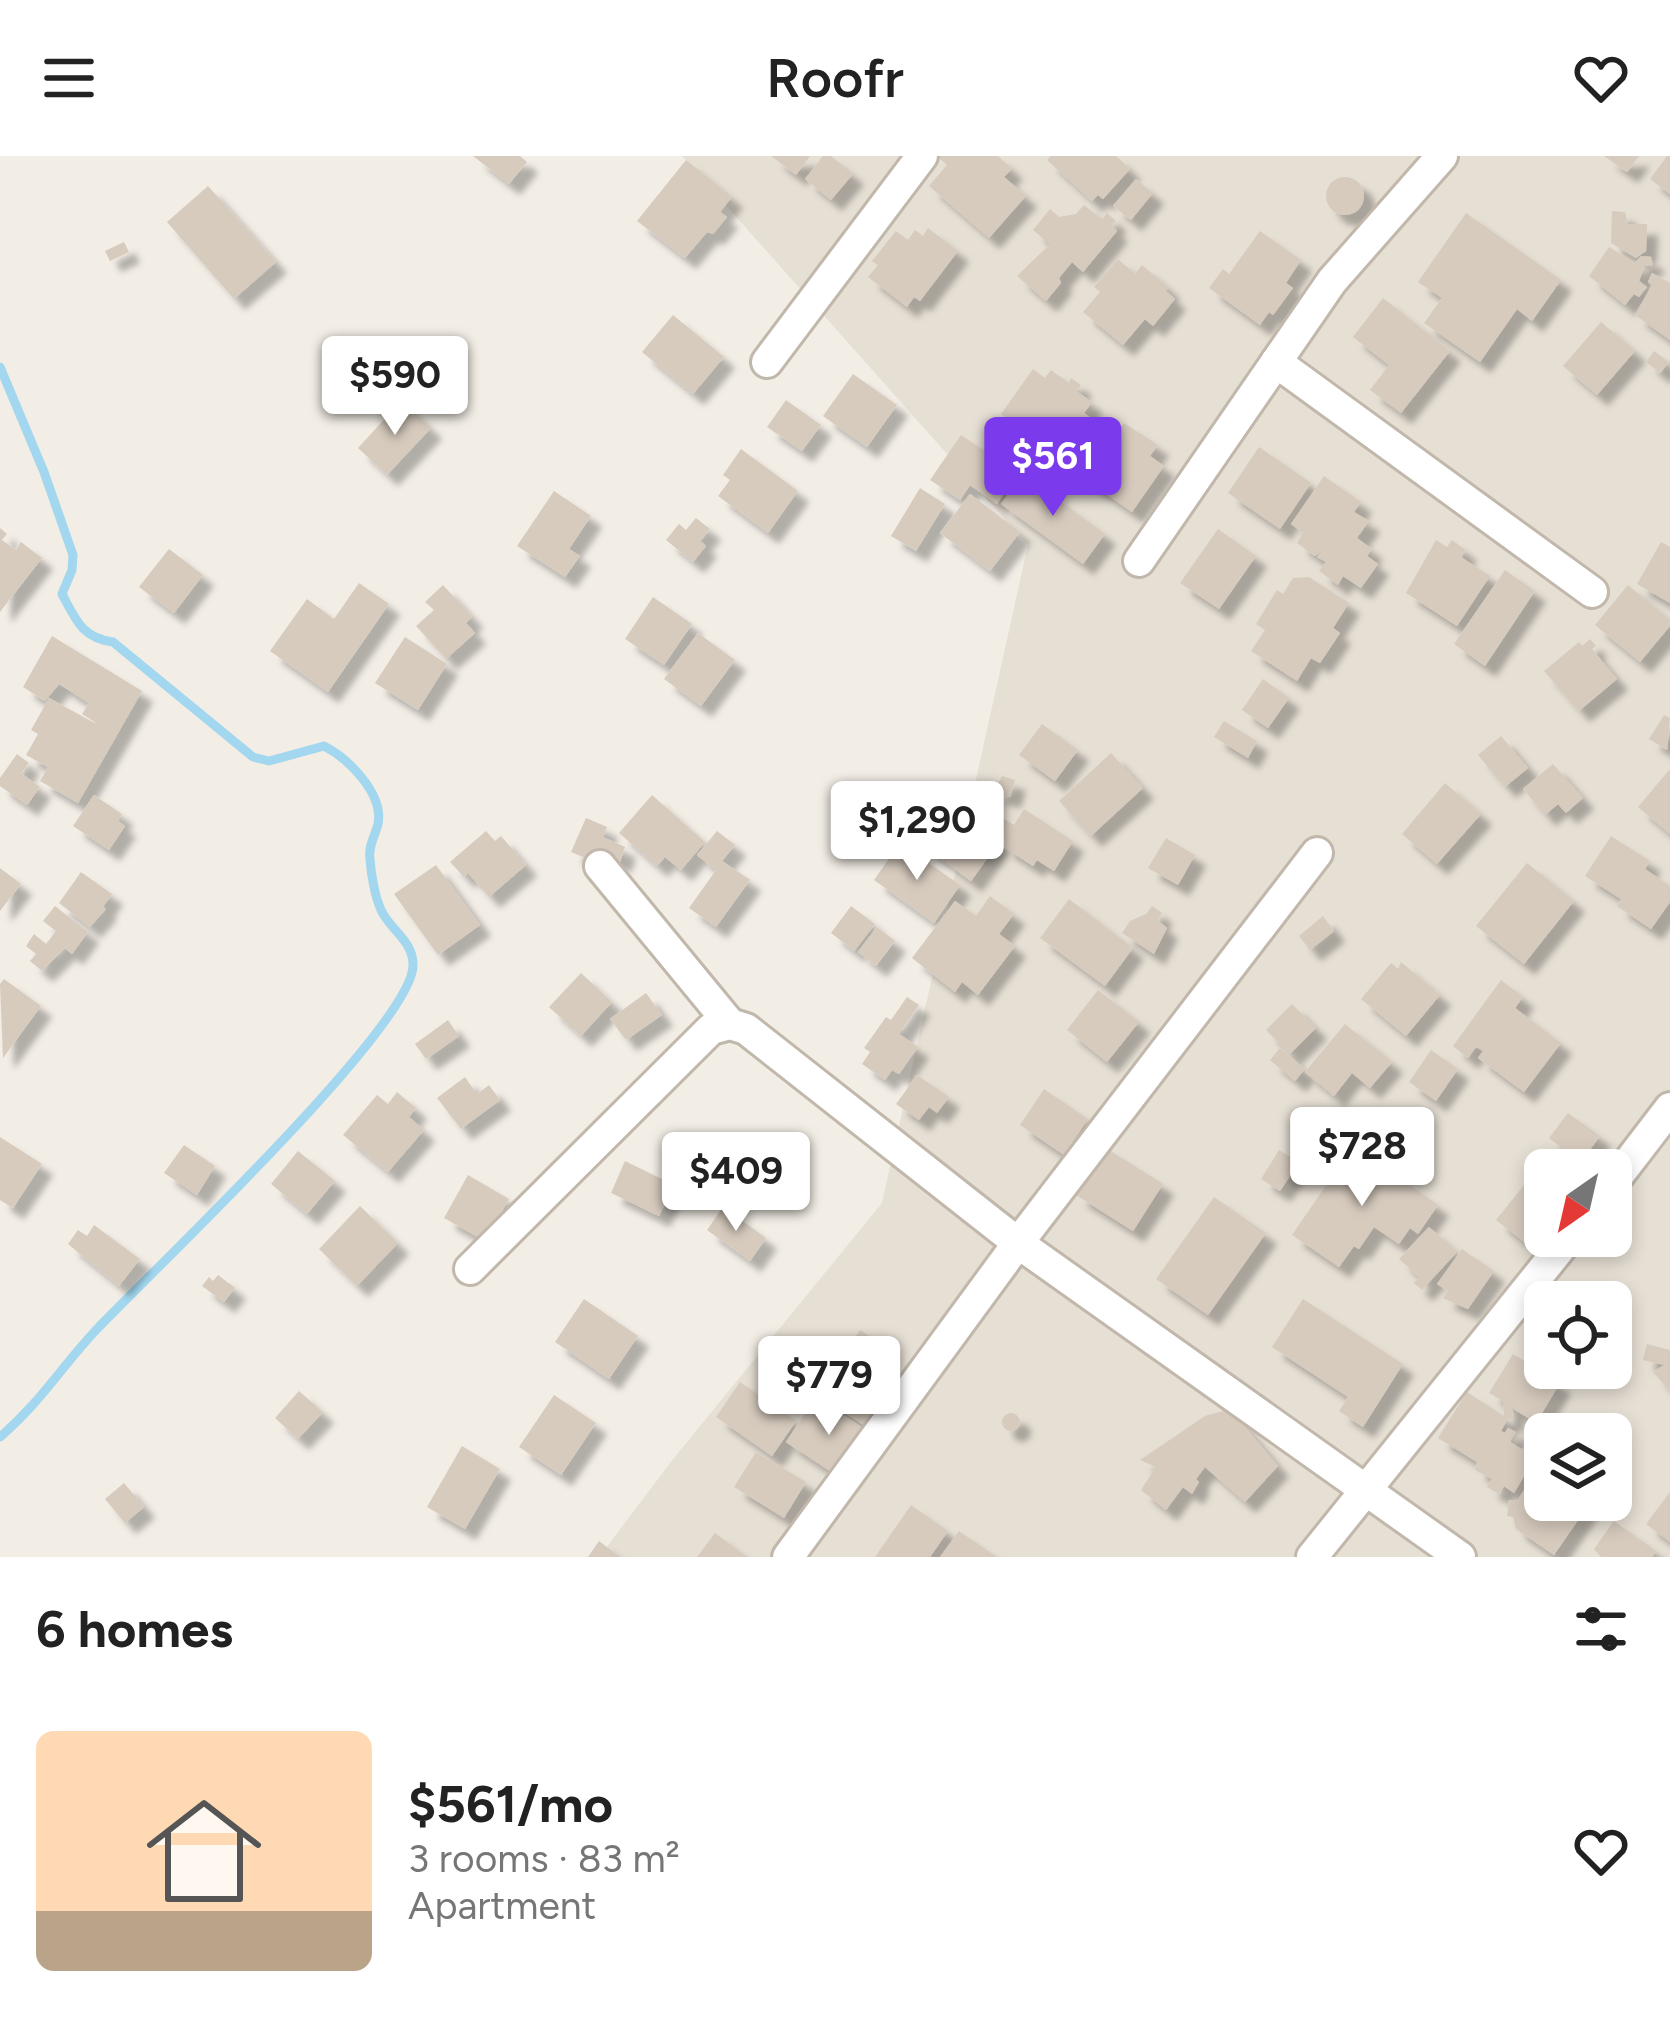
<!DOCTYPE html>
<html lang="en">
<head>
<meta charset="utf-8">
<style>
  body { margin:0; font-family:Figtree,sans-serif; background:#f6f6f6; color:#222; height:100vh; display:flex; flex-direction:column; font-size:45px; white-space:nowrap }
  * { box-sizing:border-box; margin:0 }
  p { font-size:39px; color:#767676 }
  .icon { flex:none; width:66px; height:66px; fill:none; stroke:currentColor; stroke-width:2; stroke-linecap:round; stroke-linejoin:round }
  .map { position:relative; height:1401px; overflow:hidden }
  .details { display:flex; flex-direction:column; background:#fff; flex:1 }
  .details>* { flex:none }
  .needle { width:78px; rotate:214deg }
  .buttons { position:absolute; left:1524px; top:993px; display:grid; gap:24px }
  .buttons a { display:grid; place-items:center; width:108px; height:108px; border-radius:18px; background:#fff; box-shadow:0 6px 18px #0003; font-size:60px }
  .price { position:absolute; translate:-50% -102px; padding:0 27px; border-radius:12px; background:#fff; color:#222; font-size:39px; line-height:78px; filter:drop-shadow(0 3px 6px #0008) }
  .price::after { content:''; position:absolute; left:50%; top:72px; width:36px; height:27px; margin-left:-18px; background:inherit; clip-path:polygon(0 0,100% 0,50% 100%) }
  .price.active { background:#7c3aed; color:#fff }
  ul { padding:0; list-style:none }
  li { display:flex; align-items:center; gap:36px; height:300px; padding:0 36px }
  li span { display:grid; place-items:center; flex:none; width:336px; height:240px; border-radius:18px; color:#555 }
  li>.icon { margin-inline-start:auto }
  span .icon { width:144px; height:144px; fill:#fffc; stroke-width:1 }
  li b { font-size:51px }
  h2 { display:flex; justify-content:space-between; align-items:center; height:144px; padding:0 36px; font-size:51px }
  header { display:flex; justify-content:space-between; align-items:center; height:156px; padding:0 36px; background:#fff; font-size:54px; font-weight:600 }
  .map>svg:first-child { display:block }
  .residential { fill:#e6dfd4; fill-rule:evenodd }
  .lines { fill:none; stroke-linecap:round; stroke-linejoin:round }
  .stream { stroke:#a2d7ef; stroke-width:9 }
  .building { fill:#d7cbbe; filter:url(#shadow) }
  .minor-casing { stroke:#c1b7ab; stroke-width:36 }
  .minor { stroke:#fff; stroke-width:30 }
</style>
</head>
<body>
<header><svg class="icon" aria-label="menu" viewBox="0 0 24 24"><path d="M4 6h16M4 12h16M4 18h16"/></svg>Roofr<svg class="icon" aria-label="heart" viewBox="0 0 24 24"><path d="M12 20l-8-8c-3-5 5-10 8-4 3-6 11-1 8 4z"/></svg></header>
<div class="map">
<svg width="1670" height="1401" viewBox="0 0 1670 1401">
  <defs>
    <filter id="shadow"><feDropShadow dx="11" dy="11" stdDeviation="3" flood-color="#0004"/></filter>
  </defs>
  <rect width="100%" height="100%" fill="#f2ede5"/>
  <!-- residential -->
  <path class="residential" d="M682,0H1670V1401H599L674,1302L882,1047L1028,389ZM1545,1014H1611V1080H1545ZM1545,1146H1611V1212H1545ZM1545,1278H1611V1344H1545Z"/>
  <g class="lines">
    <!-- stream -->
    <path class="stream" d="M0,211L44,316L73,399L72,414L62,438C76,464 82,482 113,486L253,601L269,605L324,590C348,602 384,638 378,668C375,680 368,690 370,703C371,718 375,742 382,756C392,775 414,786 413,810C411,871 151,1116 97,1173C62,1210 40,1247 0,1281"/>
  </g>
  <!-- building -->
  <g class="building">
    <polygon points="473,0 520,0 527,6 509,28"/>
    <polygon points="771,0 810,0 796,19"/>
    <polygon points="823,0 831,0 853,18 831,44 805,23"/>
    <polygon points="937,0 998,0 1012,13 1004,21 1026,40 989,82 929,30 947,9"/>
    <polygon points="1051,0 1116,0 1130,13 1103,43 1098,39 1092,45 1047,4"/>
    <polygon points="1604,0 1639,0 1627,16"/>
    <polygon points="1667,0 1670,0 1670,38 1650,23"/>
    <polygon points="686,4 732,41 720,56 727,61 713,78 707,76 685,102 637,65"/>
    <circle cx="1345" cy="40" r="19"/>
    <polygon points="1136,23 1153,37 1131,64 1113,50"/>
    <polygon points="208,30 276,106 234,143 167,66"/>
    <polygon points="1084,49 1102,63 1107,57 1116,65 1111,70 1117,75 1083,116 1072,106 1059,122 1061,127 1046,145 1017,120 1050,88 1033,74 1050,53 1059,61 1076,58"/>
    <polygon points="1612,55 1625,56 1628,68 1647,68 1646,95 1636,102 1611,87"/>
    <polygon points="1466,57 1561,124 1532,165 1517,153 1480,206 1424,167 1442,142 1418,126"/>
    <polygon points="928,72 958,95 920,145 914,141 907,151 868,121 878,109 872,105 896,75 908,84 915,74 923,80"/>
    <polygon points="1260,75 1301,104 1286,127 1293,132 1273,159 1269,156 1260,169 1209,132 1223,113 1229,118"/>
    <polygon points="124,86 129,96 110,105 105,95"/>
    <polygon points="1609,91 1635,107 1641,100 1651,101 1653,109 1645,110 1639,125 1647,131 1639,141 1634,138 1625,149 1589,120"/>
    <polygon points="1118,103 1135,118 1142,109 1169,132 1166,135 1175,143 1153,170 1145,163 1123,189 1083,156 1100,136 1094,131"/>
    <polygon points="1652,117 1670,127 1670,184 1635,159 1652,129 1648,126"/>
    <polygon points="1383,142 1450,195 1401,257 1370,234 1389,209 1353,181"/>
    <polygon points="673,159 724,201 693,238 642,196"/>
    <polygon points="1601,166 1635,195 1597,239 1563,210"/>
    <polygon points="1654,195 1669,206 1660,217 1646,206"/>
    <polygon points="1033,213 1045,222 1051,214 1069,227 1071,222 1081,229 1076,235 1092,246 1084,257 1095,265 1070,301 1056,290 1051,298 1001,258"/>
    <polygon points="853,218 897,249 867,291 823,260"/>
    <polygon points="402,244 431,272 387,319 358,292"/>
    <polygon points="786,244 821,269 802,295 767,271"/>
    <polygon points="1124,267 1158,289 1150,300 1164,310 1132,356 1086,324"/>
    <polygon points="961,279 1017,317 997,348 970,329 960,344 930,324"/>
    <polygon points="1259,291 1311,327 1280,373 1228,337"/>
    <polygon points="741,293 798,335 768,377 718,340 730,324 723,319"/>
    <polygon points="1023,318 1105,378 1083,408 1001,348"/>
    <polygon points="1324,320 1361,346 1354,356 1369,365 1357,382 1372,393 1367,400 1378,408 1361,432 1343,420 1338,429 1319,415 1326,406 1317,401 1321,396 1315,400 1297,387 1303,377 1291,368"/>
    <polygon points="920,332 945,348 916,395 891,380"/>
    <polygon points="554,335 591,360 569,393 580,400 565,421 517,390"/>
    <polygon points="970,338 1020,376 990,415 940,377"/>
    <polygon points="696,362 710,373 700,385 706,390 693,406 666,384 679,368 686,374"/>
    <polygon points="0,372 7,378 2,384 16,394 21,386 42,402 0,456"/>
    <polygon points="1218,373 1256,400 1219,453 1180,427"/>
    <polygon points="1436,384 1447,391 1452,384 1466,394 1461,401 1490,420 1457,470 1406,437"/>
    <polygon points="1661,386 1670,391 1670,447 1637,428"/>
    <polygon points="169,393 203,419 174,457 139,431"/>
    <polygon points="1505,414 1535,435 1485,510 1454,488"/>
    <polygon points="1309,421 1349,447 1333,472 1340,477 1320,507 1311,502 1297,525 1251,495 1265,474 1256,468 1277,434 1283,438 1293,422"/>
    <polygon points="359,427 389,448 328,536 270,495 307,443 334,463"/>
    <polygon points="443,429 472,461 466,467 475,477 446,503 416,470 434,454 425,446"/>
    <polygon points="1628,429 1670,464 1670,470 1640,506 1595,469"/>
    <polygon points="653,441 692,468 664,509 625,483"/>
    <polygon points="698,477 735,504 701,550 664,523"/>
    <polygon points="52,480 142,535 78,647 40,625 48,611 26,599 38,578 31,574 49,542 109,575 82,558 89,547 59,528 45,545 23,531"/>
    <polygon points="405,481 447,508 418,554 375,527"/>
    <polygon points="1590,483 1596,490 1592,493 1617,523 1579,555 1544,515 1579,486 1582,490"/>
    <polygon points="1263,523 1289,542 1268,572 1242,554"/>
    <polygon points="1664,559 1670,562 1667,594 1649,583"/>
    <polygon points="1224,565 1257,585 1248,602 1214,581"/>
    <polygon points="1042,568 1078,594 1055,625 1019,599"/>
    <polygon points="1501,580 1528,612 1505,631 1478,599"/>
    <polygon points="1111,597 1143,632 1091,680 1059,645"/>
    <polygon points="17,598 29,607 21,617 40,631 27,649 0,630 0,622"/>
    <polygon points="1553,608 1583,642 1566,657 1558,648 1545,659 1523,633"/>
    <polygon points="1670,613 1670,678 1638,651"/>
    <polygon points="1002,620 1015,624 1010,641 993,637"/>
    <polygon points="1445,627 1481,658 1437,708 1402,678"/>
    <polygon points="94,639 122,658 118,665 125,670 109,694 73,670"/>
    <polygon points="652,639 705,686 681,714 665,701 657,710 619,677"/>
    <polygon points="952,650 1000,685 971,725 923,690"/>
    <polygon points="1024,653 1073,685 1054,715 1037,704 1033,710 1002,690 1006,684 995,677 1004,663 1014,669"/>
    <polygon points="586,662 607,671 603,681 625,691 620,706 601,699 598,707 571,696"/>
    <polygon points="486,675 495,685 501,680 526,709 489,741 468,717 464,721 450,706"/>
    <polygon points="717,675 735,689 722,705 750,724 716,771 689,752 716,714 697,699"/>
    <polygon points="1611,680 1650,705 1645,713 1670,730 1670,746 1651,773 1617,750 1621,743 1585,720"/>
    <polygon points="1166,682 1195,699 1178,729 1148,712"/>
    <polygon points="900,687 960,729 934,767 874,724"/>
    <polygon points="1527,707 1574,745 1524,808 1476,770"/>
    <polygon points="436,709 480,769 438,799 394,738"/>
    <polygon points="0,712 21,728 0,755"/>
    <polygon points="81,716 112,738 103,751 106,753 90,771 59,747"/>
    <polygon points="990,740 1014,758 999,778 1015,790 978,839 962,826 955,836 912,802 955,745 976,760"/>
    <polygon points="1069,743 1133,792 1105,830 1040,782"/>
    <polygon points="55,750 88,776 72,798 65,792 42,815 30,805 36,798 26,790 34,778 46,788 56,775 43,765"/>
    <polygon points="851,750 875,768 854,795 831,777"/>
    <polygon points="1152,750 1162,757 1157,764 1167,772 1154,798 1122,777 1130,765 1146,758"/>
    <polygon points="1323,760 1334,775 1310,794 1299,780"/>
    <polygon points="877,771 895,785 876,810 858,796"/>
    <polygon points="1401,806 1440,839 1406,880 1361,843 1391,807 1398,813"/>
    <polygon points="581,817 612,846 581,880 549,851"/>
    <polygon points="4,823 41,850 3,902 0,828"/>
    <polygon points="1501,824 1523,841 1515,852 1561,887 1524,936 1478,902 1483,895 1476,891 1468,902 1453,890"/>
    <polygon points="1098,834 1139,866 1107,906 1067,874"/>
    <polygon points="646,837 662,859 626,884 610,863"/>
    <polygon points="907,841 919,849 899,878 918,891 899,918 892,914 885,924 862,908 870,896 864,892 886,861 891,864"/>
    <polygon points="1292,848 1316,872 1290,898 1266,874"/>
    <polygon points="448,864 459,880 426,903 415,888"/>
    <polygon points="1345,868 1392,906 1370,932 1352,917 1334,940 1305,916"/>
    <polygon points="1280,892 1305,913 1295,925 1270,904"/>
    <polygon points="1431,894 1458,913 1436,945 1409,926"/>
    <polygon points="917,919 949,941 937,957 929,951 919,964 896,948"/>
    <polygon points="465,921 477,938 489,929 500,944 461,973 437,942"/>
    <polygon points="1044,933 1088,963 1064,999 1020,969"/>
    <polygon points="397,936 416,952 409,961 424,974 388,1016 343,979 377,939 388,948"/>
    <polygon points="1568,957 1600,980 1581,1006 1549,982"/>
    <polygon points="0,981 42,1008 13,1052 0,1044"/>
    <polygon points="184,989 215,1010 197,1039 164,1017"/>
    <polygon points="1353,990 1438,1049 1418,1078 1410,1072 1399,1088 1374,1071 1359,1093 1354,1090 1339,1111 1292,1079"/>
    <polygon points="1106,992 1163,1028 1133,1075 1076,1039"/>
    <polygon points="1279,994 1299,1006 1280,1035 1261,1023"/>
    <polygon points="298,995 335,1025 307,1058 271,1028"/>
    <polygon points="625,1005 674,1029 659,1060 611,1037"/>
    <polygon points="1540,1009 1545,1013 1545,1080 1552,1080 1538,1097 1496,1064"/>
    <polygon points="468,1019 509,1043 485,1085 444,1062"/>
    <polygon points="1214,1041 1266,1077 1208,1159 1156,1123"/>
    <polygon points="360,1050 398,1087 357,1130 319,1093"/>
    <polygon points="723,1051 766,1082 750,1105 707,1074"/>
    <polygon points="94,1069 140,1103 119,1130 68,1088 78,1074 87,1080"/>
    <polygon points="1429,1071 1457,1096 1422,1134 1414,1127 1419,1121 1399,1103"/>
    <polygon points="1462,1093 1494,1115 1468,1153 1443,1142 1448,1135 1437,1128"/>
    <polygon points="218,1119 235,1132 224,1146 202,1130 209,1121 213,1125"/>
    <polygon points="584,1143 638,1180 609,1223 555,1186"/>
    <polygon points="1303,1143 1403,1208 1363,1271 1339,1255 1348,1241 1272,1191"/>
    <polygon points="860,1174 883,1189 875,1202 902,1220 868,1272 817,1239"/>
    <polygon points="1647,1188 1670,1194 1670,1235 1653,1216 1664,1209 1643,1204"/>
    <polygon points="1513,1198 1560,1227 1536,1267 1512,1252 1513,1263 1507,1264 1501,1275 1505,1277 1508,1272 1516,1276 1510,1286 1523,1294 1532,1279 1545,1286 1545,1307 1542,1311 1533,1305 1514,1337 1504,1330 1499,1338 1487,1331 1492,1323 1475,1314 1477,1306 1438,1282 1467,1236 1504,1260 1503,1245 1489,1237"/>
    <polygon points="740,1226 796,1265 772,1300 716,1261"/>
    <polygon points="299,1235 323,1256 298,1283 275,1262"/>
    <polygon points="554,1239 596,1267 561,1319 519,1291"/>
    <polygon points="816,1241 872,1278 842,1323 786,1286"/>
    <polygon points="1230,1253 1278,1310 1245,1346 1205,1311 1196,1323 1199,1326 1192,1338 1183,1331 1166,1354 1141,1334 1156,1311 1140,1304 1205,1260"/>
    <circle cx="1011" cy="1266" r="9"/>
    <polygon points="462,1290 500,1313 465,1373 427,1351"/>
    <polygon points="756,1296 806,1326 784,1362 734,1331"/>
    <polygon points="1537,1314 1545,1319 1545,1344 1583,1344 1589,1348 1554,1399 1516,1373 1513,1361 1507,1360 1509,1344 1517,1345"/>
    <polygon points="124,1327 144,1351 125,1367 105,1343"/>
    <polygon points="1670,1336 1670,1386 1646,1368"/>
    <polygon points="911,1349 948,1375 930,1401 875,1401"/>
    <polygon points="1614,1365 1656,1395 1652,1401 1601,1401 1594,1393"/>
    <polygon points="959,1375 997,1401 940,1401"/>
    <polygon points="715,1377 747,1401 697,1401"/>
    <polygon points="599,1385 620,1401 588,1401"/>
  </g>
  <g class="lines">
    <!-- minor casing -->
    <g class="minor-casing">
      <g id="minor">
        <polyline points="767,206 922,0"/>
        <polyline points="1276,206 1592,436"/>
        <polyline points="1139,405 1332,125 1442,0"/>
        <polyline points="600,710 730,868"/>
        <polyline points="1611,1029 1670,952"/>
        <polyline points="470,1113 711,873 730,868 746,873 1018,1087 1460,1401"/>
        <polyline points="788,1401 1018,1087 1317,697"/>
        <polyline points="1312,1401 1570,1080"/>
      </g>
    </g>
    <!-- minor -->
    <use href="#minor" class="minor"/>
  </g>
</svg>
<div class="buttons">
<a><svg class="needle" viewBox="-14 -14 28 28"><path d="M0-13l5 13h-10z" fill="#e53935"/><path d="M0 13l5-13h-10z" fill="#767676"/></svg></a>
<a><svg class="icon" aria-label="locate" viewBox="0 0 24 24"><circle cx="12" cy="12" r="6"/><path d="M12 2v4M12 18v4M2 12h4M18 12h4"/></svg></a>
<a><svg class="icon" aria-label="layers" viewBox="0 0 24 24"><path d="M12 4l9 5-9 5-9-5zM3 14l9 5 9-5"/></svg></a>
</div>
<b class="price" style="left:395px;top:282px">$590</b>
<b class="price active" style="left:1053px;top:363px">$561</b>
<b class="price" style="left:917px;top:727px">$1,290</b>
<b class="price" style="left:1362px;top:1053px">$728</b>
<b class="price" style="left:736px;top:1078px">$409</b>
<b class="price" style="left:829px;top:1282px">$779</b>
</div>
<section class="details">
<h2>6 homes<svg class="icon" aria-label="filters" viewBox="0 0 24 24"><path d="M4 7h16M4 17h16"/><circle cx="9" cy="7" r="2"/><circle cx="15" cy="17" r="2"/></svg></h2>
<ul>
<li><span style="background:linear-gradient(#ffd9b3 75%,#b9a48a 0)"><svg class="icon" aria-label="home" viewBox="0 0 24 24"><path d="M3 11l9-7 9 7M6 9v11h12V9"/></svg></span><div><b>$561/mo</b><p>3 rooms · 83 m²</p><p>Apartment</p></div><svg class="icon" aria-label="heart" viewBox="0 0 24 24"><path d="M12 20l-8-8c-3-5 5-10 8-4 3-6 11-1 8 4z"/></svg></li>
</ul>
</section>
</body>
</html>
